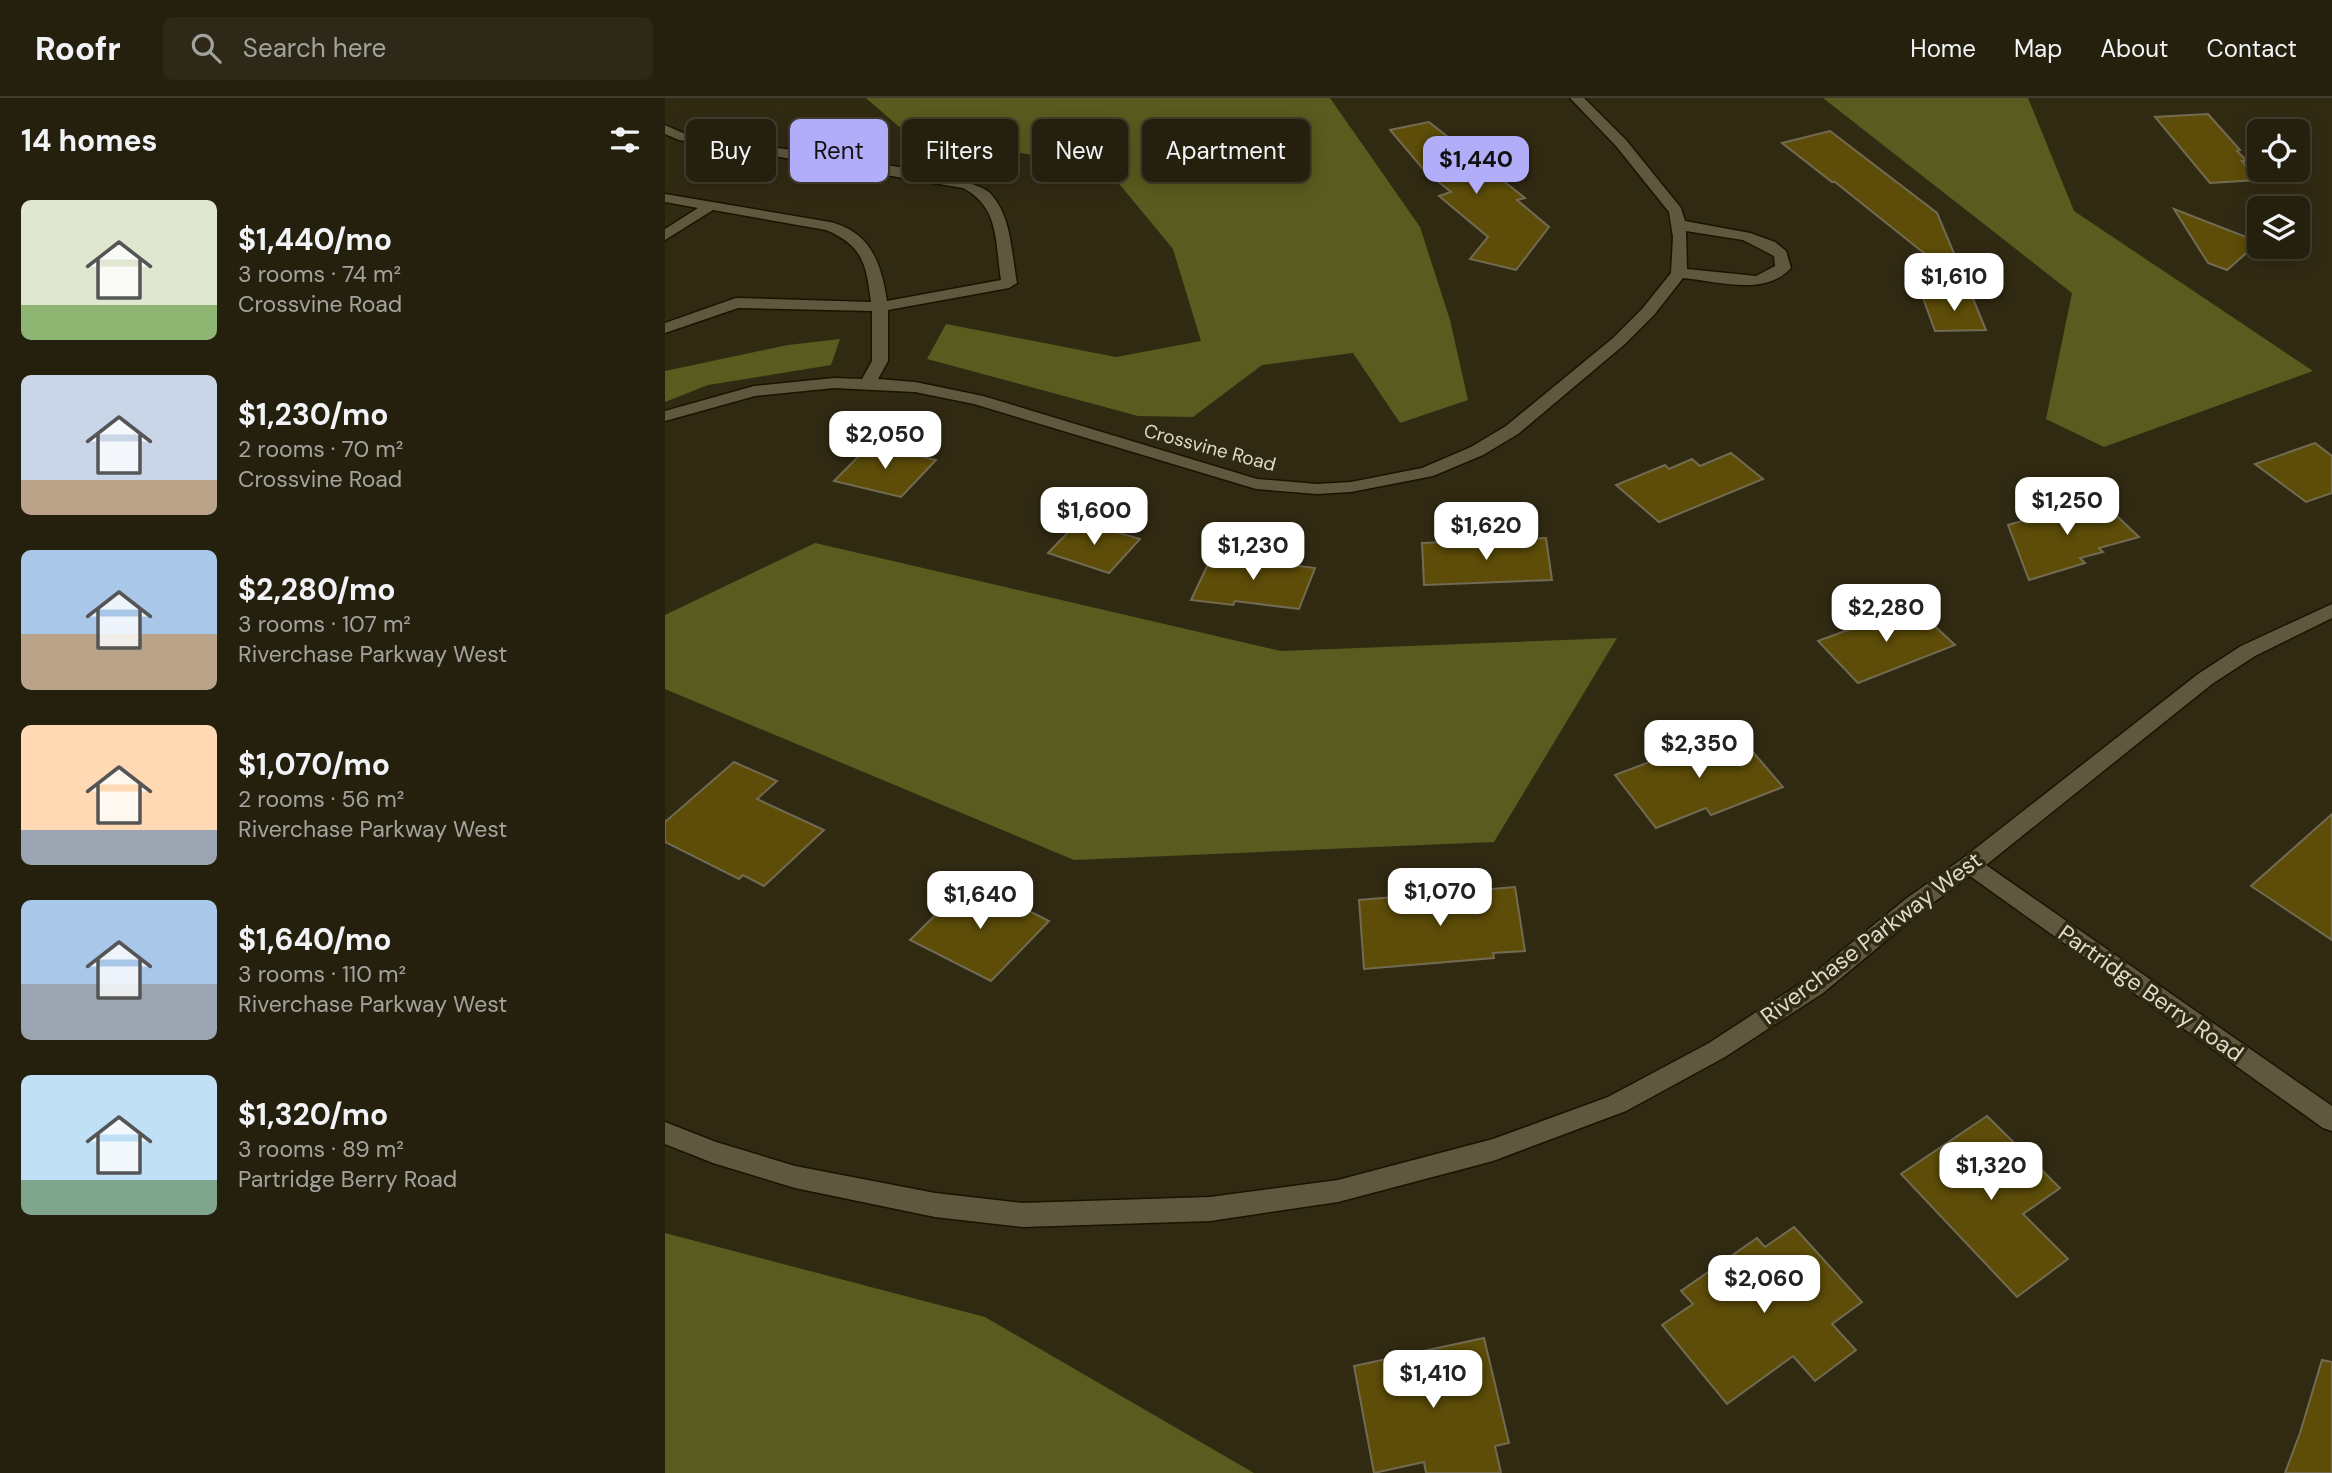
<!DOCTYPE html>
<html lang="en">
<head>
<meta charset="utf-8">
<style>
  body { margin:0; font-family:"DM Sans",sans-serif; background:#2d2817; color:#f1f3f6; height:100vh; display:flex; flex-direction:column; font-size:26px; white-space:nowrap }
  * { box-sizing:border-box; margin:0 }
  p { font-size:23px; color:#a3a39e }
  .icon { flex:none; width:38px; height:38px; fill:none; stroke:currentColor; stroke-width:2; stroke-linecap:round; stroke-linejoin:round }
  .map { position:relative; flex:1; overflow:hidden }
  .sheet { display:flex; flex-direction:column; background:#25200e; width:665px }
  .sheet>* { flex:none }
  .guide { position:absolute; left:21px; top:21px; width:665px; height:63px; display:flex; gap:14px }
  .tools { position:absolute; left:1582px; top:21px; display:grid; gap:14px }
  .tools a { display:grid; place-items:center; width:63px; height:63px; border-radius:10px; background:#25200e; box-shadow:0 4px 18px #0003,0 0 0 2px #423e2e; font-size:35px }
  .price { position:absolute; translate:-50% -60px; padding:0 16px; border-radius:14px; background:#fff; color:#222; font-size:23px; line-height:46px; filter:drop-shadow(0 2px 4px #0008) }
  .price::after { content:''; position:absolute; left:50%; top:42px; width:21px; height:16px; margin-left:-10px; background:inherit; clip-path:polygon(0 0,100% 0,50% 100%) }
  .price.on { background:#b2adf9; color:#111 }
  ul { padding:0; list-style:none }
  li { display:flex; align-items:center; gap:21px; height:175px; padding:0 21px }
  li span { display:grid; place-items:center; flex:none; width:196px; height:140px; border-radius:10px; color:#555 }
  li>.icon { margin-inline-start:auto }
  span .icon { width:84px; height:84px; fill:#fffc; stroke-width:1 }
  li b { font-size:30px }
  h2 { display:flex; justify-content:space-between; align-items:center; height:84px; padding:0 21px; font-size:30px }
  .tag { padding:0 24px; border-radius:10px; background:#25200e; box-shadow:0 4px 18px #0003,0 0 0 2px #423e2e; font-size:24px; line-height:63px }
  .tag.on { background:#b2adf9; color:#111 }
  header { display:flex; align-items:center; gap:42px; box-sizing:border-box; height:98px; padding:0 35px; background:#25200e; border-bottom:2px solid #423e2e }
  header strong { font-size:33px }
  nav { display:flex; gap:38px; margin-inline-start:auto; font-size:24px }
  .search { width:490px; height:63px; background:#2d2817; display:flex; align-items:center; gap:18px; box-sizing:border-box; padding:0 24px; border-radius:10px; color:#a3a39e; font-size:26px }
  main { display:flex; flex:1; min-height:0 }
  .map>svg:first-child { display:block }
  .forest { fill:#595c1e }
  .building { fill:#5d4d08; stroke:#726b52; stroke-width:2 }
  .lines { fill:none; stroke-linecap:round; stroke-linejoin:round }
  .minor-casing { stroke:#191300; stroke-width:3 }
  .minor { fill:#5f583f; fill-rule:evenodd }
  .labels { text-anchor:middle; stroke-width:7; stroke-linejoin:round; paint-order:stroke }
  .far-street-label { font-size:19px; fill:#dedbcd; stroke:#312a13 }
  .street-label { font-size:23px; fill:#dedbcd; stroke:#312a13 }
</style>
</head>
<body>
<header>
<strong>Roofr</strong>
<div class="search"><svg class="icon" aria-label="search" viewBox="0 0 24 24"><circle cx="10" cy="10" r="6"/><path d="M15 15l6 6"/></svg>Search here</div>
<nav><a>Home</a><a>Map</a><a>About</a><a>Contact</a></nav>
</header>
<main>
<section class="sheet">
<h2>14 homes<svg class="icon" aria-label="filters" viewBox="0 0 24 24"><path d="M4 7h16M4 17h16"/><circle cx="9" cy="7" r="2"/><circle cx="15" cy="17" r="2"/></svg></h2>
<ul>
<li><span style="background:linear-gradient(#dfe7d0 75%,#8fb573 0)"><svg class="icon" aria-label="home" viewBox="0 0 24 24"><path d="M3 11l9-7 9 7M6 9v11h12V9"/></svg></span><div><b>$1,440/mo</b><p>3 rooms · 74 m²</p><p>Crossvine Road</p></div></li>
<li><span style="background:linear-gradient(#c9d6e8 75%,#b9a48a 0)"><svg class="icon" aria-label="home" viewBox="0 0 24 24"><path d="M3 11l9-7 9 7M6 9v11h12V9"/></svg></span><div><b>$1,230/mo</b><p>2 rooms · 70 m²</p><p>Crossvine Road</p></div></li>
<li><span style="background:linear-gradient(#a9c7e8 60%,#b9a48a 0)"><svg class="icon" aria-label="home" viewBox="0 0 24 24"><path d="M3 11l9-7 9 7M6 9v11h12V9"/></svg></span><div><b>$2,280/mo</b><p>3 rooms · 107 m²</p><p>Riverchase Parkway West</p></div></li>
<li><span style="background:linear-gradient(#ffd9b3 75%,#9aa5b1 0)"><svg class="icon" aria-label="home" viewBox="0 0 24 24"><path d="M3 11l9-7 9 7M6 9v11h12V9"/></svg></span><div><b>$1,070/mo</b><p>2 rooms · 56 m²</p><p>Riverchase Parkway West</p></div></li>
<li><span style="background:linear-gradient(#a9c7e8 60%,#9aa5b1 0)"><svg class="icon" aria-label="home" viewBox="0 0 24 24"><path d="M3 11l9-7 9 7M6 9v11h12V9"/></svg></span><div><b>$1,640/mo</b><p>3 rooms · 110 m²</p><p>Riverchase Parkway West</p></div></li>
<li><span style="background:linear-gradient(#bfe0f5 75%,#7fa58c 0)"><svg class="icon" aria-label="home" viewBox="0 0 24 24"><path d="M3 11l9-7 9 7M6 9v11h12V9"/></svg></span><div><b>$1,320/mo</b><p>3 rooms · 89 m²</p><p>Partridge Berry Road</p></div></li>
</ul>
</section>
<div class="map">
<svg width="1667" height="1375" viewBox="0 0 1667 1375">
  <rect width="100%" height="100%" fill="#312a13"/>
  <!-- forest -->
  <g class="forest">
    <polygon points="201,0 665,0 755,129 785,222 803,302 735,325 688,255 597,267 528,319 473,318 262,261 281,226 451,259 536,243 508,151 442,71 239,33"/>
    <polygon points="1158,0 1363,0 1409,113 1648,273 1439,349 1381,321 1407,195"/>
    <polygon points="175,241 166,267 43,287 0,304 0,273 123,247"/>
    <polygon points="150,445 616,553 952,540 829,744 409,762 0,591 0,517"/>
    <polygon points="0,1135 320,1219 589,1375 0,1375"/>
  </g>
  <!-- building -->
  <g class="building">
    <polygon points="1543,16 1575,52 1572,53 1582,63 1577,63 1592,82 1545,85 1490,19"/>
    <polygon points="764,24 860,100 852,102 884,129 851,172 805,161 823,139 774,98 786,94 759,72 725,32"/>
    <polygon points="1165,33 1272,115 1304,191 1170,84 1167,84 1117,45"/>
    <polygon points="1509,111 1594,144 1562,172 1543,165"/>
    <polygon points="1306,196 1321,232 1270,233 1257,197"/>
    <polygon points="1650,345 1667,358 1667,395 1641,404 1590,366"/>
    <polygon points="205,347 271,362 236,399 169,383"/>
    <polygon points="1066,355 1098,381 994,424 951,387 1000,367 1004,371 1027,361 1035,368"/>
    <polygon points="1434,401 1474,439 1434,450 1438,454 1415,460 1420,465 1364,482 1343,427"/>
    <polygon points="414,423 475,441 444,475 383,455"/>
    <polygon points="881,440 887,482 759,487 757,445"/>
    <polygon points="569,455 606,460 606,462 619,464 618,466 650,470 634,511 570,503 568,507 526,502 547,458 567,460"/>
    <polygon points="1248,508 1290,547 1193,585 1153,543"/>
    <polygon points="1069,632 1118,689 1046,717 1041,710 991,730 950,677"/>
    <polygon points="69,664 112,683 92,701 159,732 99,788 78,777 74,781 0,744 0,724"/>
    <polygon points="1667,716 1667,842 1586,788"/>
    <polygon points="305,783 384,823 326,883 245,842"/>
    <polygon points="850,789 860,853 828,855 829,860 699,871 694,802"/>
    <polygon points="1322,1018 1395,1090 1358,1116 1403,1161 1352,1199 1236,1076"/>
    <polygon points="1129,1129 1197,1204 1167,1226 1191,1252 1150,1283 1128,1258 1062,1306 997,1227 1028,1206 1016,1193 1092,1140 1100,1149"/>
    <polygon points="819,1240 844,1345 830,1348 836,1375 761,1375 759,1364 709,1375 689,1268"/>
    <polygon points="1657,1262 1667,1264 1667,1375 1620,1375 1635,1335"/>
  </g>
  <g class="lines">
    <!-- minor casing -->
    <g class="minor-casing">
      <g id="minor">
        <path d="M905,0H919L961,42L1016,110L1020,123L1085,135L1110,144L1121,153L1126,170C1100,199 1052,183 1018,180L989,217L960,246L853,336L818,357L768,378L686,394L652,396L591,391L309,306L250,294L169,290L90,298L0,323V313L89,288L169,280L197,281L207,263V213L73,210L0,235V225L71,200L206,204C201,167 199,148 161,132L48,112L0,142V131L33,110L0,104V96L165,124C206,134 216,165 222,203L336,182C330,145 335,109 298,90L14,42L0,36V27L18,35L48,41C89,47 307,74 325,95C347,119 346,154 352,185L344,190L223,212V263L213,281L250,284L318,298L592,381L652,386L686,384L757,370L806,349L841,328L948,240L977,211L1006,175L1008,139L1004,114L951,48ZM1021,133L1078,142L1109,158L1110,168L1091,178L1022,171Z"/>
        <polygon points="1667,506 1667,520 1590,558 1547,586 1321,767 1667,1008 1667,1033 1658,1030 1305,778 1258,812 1158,895 1060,959 961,1013 828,1063 673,1104 545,1123 358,1129 270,1119 130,1090 48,1065 0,1046 0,1024 51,1044 130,1068 270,1095 358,1105 545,1099 673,1082 828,1041 943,999 1044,945 1142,881 1242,800 1297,761 1533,576 1576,548"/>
      </g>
    </g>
    <!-- minor -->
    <use href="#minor" class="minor"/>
  </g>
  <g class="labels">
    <!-- far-street labels -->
    <g class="far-street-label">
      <text transform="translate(545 349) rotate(15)" y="7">Crossvine Road</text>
    </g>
    <!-- street labels -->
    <g class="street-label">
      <text transform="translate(1206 840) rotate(-37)" y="8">Riverchase Parkway West</text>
      <text transform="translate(1486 895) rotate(35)" y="8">Partridge Berry Road</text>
    </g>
  </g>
</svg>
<div class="tools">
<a><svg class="icon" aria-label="locate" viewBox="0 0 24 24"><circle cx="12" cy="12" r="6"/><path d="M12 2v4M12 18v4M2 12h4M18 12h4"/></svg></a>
<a><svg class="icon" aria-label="layers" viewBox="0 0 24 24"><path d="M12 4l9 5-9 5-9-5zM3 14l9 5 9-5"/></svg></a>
</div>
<b class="price on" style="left:811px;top:98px">$1,440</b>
<b class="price" style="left:1289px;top:215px">$1,610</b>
<b class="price" style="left:220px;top:373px">$2,050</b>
<b class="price" style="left:1402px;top:439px">$1,250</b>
<b class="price" style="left:429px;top:449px">$1,600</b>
<b class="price" style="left:821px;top:464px">$1,620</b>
<b class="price" style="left:588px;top:484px">$1,230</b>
<b class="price" style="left:1221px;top:546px">$2,280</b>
<b class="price" style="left:1034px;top:682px">$2,350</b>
<b class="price" style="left:775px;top:830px">$1,070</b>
<b class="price" style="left:315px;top:833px">$1,640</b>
<b class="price" style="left:1326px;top:1104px">$1,320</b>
<b class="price" style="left:1099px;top:1217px">$2,060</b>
<b class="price" style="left:768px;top:1312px">$1,410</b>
<div class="guide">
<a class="tag">Buy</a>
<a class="tag on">Rent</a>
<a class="tag">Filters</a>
<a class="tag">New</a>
<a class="tag">Apartment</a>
</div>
</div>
</main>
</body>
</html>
